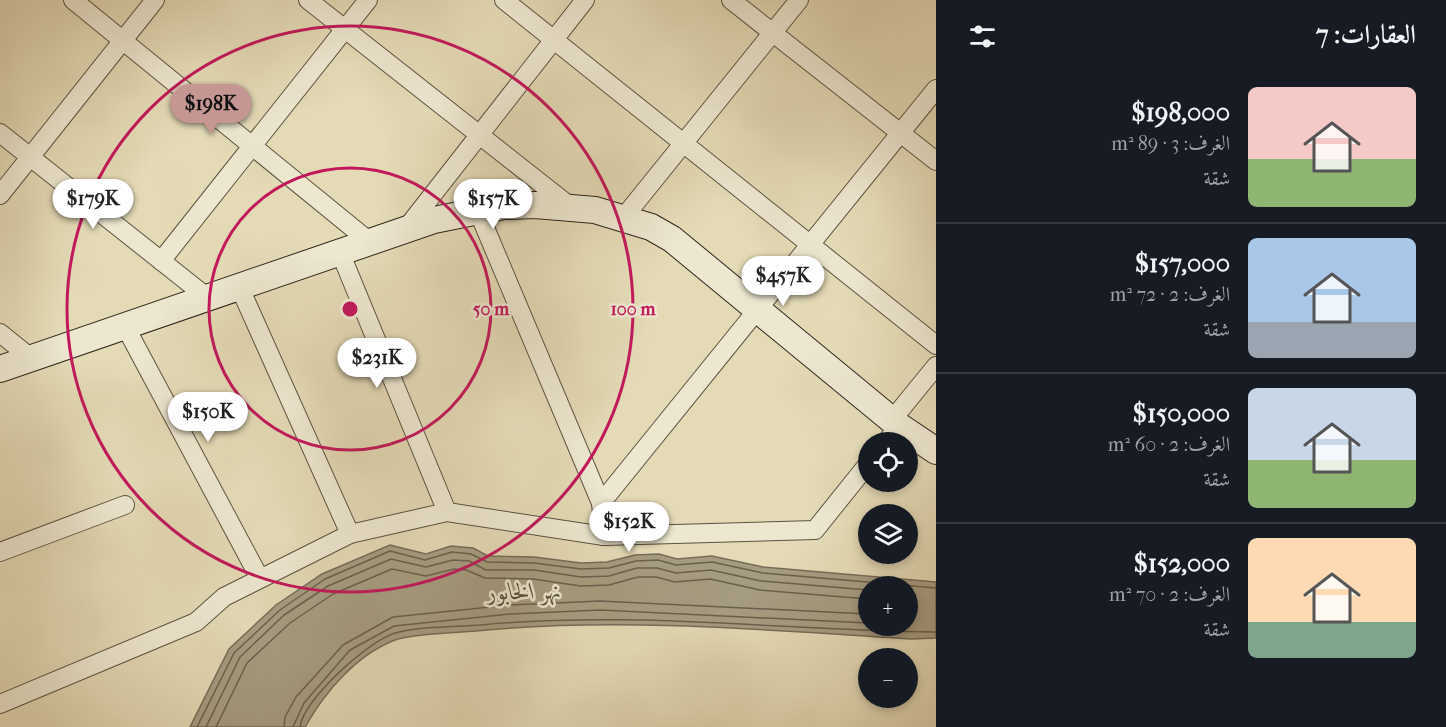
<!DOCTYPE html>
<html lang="ar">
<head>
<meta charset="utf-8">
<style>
  body { margin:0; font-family:"IM FELL French Canon",Amiri,serif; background:#242831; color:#f1f3f6; direction:rtl; height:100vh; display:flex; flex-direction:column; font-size:22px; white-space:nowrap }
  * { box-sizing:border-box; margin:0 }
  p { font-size:20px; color:#9ea1a6 }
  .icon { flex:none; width:33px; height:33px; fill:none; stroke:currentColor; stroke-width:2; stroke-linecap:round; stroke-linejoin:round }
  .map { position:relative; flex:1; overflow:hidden; direction:ltr }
  .drawer { display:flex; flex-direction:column; background:#171b24; width:510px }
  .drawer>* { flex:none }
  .buttons { position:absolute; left:858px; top:432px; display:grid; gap:12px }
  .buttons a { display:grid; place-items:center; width:60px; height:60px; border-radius:50%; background:#171b24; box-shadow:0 3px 9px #0003; font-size:30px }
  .price { position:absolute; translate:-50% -51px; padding:0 14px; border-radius:21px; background:#fff; color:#222; font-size:20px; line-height:39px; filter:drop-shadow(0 2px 3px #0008) }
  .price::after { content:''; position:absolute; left:50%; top:36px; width:18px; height:14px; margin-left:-9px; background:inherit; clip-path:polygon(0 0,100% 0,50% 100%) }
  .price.selected { background:#c59692; color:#111 }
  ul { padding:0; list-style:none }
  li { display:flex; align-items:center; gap:18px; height:150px; padding:0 30px }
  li+li { border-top:2px solid #363941 }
  li span { display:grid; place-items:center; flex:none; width:168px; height:120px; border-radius:9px; color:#555 }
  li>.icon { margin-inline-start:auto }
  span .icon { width:72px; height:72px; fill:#fffc; stroke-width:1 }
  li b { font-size:26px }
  h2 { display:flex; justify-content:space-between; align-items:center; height:72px; padding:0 30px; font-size:26px }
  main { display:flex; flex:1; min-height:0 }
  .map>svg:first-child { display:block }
  .water { fill:#a69c81; stroke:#766c58; stroke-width:1.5; fill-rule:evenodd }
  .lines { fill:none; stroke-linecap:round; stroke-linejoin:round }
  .shore { stroke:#6a604e; stroke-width:1.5 }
  .street-casing { stroke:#5c5241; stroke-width:20 }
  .secondary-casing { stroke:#2e241a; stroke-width:28 }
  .street { stroke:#ede7d0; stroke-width:18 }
  .secondary { stroke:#ede7d0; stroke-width:26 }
  .ring { fill:none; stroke:#c2185b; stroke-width:3 }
  .labels { text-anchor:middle; stroke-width:5; stroke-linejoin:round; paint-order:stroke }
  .water-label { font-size:24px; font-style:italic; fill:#584e3e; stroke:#ede7d0 }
  .centre { fill:#c2185b; stroke:#ede7d0; stroke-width:3 }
  .ring-label { font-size:18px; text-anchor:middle; font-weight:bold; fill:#c2185b; stroke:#ede7d0; stroke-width:5; stroke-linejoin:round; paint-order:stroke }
</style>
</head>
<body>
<main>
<section class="drawer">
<h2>العقارات: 7<svg class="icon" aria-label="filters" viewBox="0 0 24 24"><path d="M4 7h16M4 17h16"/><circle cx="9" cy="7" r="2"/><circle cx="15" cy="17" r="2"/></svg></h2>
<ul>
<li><span style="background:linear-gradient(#f6c9c9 60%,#8fb573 0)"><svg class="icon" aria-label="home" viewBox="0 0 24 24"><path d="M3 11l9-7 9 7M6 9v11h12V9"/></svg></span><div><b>$198,000</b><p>الغرف: 3 · 89 m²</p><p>شقة</p></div></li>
<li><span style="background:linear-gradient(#a9c7e8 70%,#9aa5b1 0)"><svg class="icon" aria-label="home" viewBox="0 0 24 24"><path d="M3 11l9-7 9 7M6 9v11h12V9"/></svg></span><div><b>$157,000</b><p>الغرف: 2 · 72 m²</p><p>شقة</p></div></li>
<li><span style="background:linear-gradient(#c9d6e8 60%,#8fb573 0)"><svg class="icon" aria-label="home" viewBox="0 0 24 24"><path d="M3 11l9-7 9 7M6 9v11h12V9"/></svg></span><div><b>$150,000</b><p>الغرف: 2 · 60 m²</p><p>شقة</p></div></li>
<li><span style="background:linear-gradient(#ffd9b3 70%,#7fa58c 0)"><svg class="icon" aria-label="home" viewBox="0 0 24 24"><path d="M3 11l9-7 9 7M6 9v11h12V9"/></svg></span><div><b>$152,000</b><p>الغرف: 2 · 70 m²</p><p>شقة</p></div></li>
</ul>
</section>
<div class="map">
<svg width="936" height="727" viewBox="0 0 936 727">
  <rect width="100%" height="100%" fill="#e4dab6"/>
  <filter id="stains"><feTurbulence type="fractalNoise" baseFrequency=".00333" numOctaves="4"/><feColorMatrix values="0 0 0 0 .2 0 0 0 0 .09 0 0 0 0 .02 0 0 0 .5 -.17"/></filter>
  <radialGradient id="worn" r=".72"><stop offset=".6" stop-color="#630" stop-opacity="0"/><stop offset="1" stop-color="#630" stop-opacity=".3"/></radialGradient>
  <!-- water -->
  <path class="water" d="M390,545L426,554L451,546L473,548L488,556L534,557L581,563L607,562L635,555L659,554L677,559L712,556L763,567L936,582V638L912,639C767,630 621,617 476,631C455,633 413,633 395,640C356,655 325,692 305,727H190L229,649L276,605L322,574ZM868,586H908V626H868Z"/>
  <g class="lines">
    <!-- shore -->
    <g class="shore">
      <polyline points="197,727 234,653 280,610 325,579 390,551 425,560 452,552 471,554 487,562 534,563 581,569 609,568 636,561 658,560 676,565 712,562 763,573 936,588"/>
      <polyline points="206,727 240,657 284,615 328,586 391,559 426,567 453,560 469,561 486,570 534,570 581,577 609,576 637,568 657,568 676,573 711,570 761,581 868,590"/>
      <polyline points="216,727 247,663 290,623 333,594 392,569 426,576 454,569 466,570 485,578 533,579 581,586 609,585 638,577 656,577 675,582 710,579 760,590 868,599"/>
      <polyline points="284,727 285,717 296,697 343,645 393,617 510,605 600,601 868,614"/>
      <polyline points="293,727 304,703 350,650 394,626 511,614 600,610 868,623"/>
      <path d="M300,727C303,700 368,641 395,633C421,626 454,627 481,625C633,610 784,631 936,632"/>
    </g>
    <!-- street casing -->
    <g class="street-casing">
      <g id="street">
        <polyline points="73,0 370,242"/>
        <polyline points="308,0 571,207"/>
        <polyline points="504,0 936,345"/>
        <polyline points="731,0 936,161"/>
        <polyline points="0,133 208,298"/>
        <polyline points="0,195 155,0"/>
        <polyline points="478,211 601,503 604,536"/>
        <polyline points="624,217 799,0"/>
        <polyline points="405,230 585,0"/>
        <polyline points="340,252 447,512"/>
        <polyline points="161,261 368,0"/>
        <polyline points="239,286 350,534"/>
        <polyline points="125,326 259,577"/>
        <polyline points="0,333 31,358"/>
        <polyline points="892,420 936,366"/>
        <polyline points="886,442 899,426"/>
        <polyline points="601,503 936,89"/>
        <polyline points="0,552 125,505"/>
        <polyline points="0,704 196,622 224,597 350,534 447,512 604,536 815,530 868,464"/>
      </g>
    </g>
    <!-- secondary casing -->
    <g class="secondary-casing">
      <polyline id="secondary" points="0,369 434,220 504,206 535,205 595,210 651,227 672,239 899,426 936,451"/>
    </g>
    <!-- street -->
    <use href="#street" class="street"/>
    <!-- secondary -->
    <use href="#secondary" class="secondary"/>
  </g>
  <!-- distance rings -->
  <g class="ring">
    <circle cx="350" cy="309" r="141"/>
    <circle cx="350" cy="309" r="283"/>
  </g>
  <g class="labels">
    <!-- water labels -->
    <g class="water-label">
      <text transform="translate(524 591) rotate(-1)" y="8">نهر الخابور</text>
    </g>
  </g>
  <circle cx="350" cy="309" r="9" class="centre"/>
  <g class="ring-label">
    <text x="491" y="315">50 m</text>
    <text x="633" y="315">100 m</text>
  </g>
  <rect width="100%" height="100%" filter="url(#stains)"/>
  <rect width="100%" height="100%" fill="url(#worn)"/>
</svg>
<div class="buttons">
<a><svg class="icon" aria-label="locate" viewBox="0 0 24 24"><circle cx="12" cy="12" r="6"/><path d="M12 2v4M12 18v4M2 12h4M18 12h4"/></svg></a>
<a><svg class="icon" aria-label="layers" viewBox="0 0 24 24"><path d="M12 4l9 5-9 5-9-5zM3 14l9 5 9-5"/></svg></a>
<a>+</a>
<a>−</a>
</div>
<b class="price selected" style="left:211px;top:135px">$198K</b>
<b class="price" style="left:93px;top:230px">$179K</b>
<b class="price" style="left:493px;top:230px">$157K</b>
<b class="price" style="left:783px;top:307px">$457K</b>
<b class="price" style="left:377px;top:389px">$231K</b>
<b class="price" style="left:208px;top:443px">$150K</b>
<b class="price" style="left:629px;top:553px">$152K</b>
</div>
</main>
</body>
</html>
